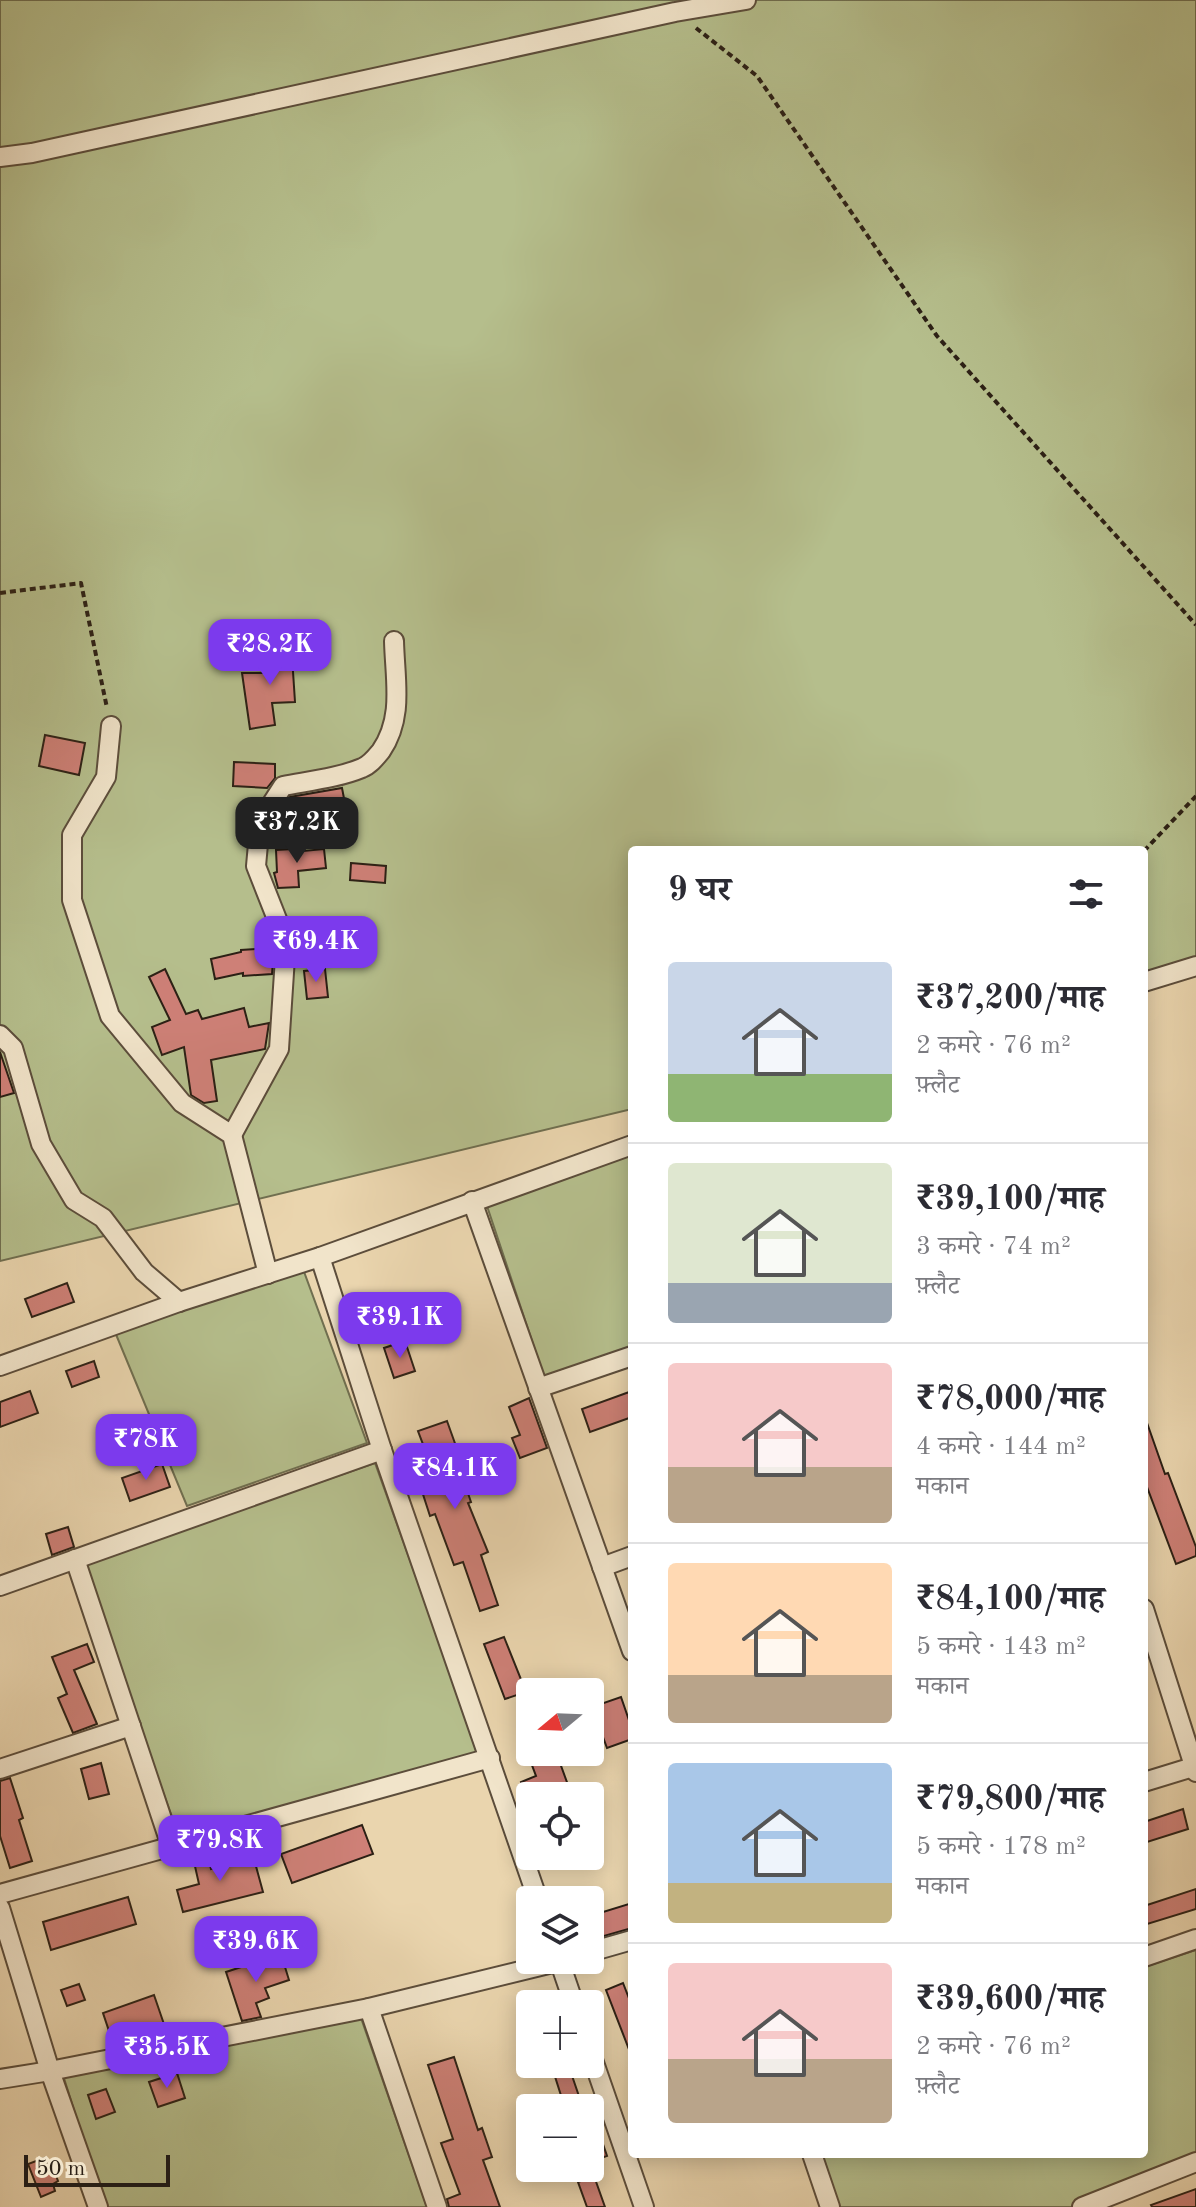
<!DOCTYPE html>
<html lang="hi">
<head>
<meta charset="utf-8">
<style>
  body { margin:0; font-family:"Old Standard TT","Noto Serif Devanagari",serif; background:#f7f7f7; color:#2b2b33; height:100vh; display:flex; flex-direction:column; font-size:30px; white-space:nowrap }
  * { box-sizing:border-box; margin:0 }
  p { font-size:26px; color:#7c7c81 }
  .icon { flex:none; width:44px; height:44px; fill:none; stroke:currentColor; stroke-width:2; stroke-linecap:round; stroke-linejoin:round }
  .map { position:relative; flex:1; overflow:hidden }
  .sheet { position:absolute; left:628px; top:846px; width:520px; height:1312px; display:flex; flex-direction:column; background:#fff; border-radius:8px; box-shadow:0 4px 20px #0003 }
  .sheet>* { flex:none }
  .needle { width:52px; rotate:251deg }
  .controls { position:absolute; left:516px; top:1678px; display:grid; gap:16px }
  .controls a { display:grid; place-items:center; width:88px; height:88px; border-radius:8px; background:#fff; box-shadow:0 4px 20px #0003; font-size:40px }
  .scale { position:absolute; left:24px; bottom:20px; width:146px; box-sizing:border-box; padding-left:8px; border:4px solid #2c2015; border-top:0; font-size:22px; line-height:28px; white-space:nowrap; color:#2c2015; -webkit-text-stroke:6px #f1e4ca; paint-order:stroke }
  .price { position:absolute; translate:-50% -68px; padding:0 18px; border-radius:16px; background:#7c3aed; color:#fff; font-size:26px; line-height:52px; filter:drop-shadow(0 2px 4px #0008) }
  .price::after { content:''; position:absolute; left:50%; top:48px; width:24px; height:18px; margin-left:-12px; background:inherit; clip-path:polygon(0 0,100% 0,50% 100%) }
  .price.active { background:#222; color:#fff }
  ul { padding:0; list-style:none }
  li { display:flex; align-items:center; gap:24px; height:200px; padding:0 40px }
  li+li { border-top:2px solid #e1e1e2 }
  li span { display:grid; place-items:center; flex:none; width:224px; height:160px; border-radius:8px; color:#555 }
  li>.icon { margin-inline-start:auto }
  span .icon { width:96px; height:96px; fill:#fffc; stroke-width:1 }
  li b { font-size:34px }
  h2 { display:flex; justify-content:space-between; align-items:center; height:96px; padding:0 40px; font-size:34px }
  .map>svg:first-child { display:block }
  .green { fill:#b5be8c; stroke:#706f50; stroke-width:2 }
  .building { fill:#ce8077; stroke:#2c2015; stroke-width:2 }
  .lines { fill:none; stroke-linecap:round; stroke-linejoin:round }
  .minor-casing { stroke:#5c4d3b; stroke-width:22 }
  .path { stroke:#2c2015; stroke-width:4; stroke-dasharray:6 4; stroke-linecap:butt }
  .minor { stroke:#f1e4ca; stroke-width:18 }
</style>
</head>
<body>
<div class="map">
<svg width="1196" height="2207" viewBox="0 0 1196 2207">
  <rect width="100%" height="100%" fill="#ead5ae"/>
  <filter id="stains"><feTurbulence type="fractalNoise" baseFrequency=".0025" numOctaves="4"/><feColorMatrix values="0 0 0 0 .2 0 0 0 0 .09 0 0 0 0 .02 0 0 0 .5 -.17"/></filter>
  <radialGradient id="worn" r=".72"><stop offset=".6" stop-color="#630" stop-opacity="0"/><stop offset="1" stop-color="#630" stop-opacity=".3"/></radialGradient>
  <!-- green -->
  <g class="green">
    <polygon points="0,0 1196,0 1196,972 1144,985 1144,850 632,850 632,1109 0,1261"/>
    <polygon points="632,1154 632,1353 546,1383 487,1206"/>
    <polygon points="303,1269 367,1443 187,1506 115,1332"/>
    <polygon points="375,1463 481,1758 179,1836 80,1565"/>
    <polygon points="1196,1950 1196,2154 1074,2207 836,2207 817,2154 1144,2154 1144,1967"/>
    <polygon points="361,2018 427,2207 106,2207 90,2161 63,2075"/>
  </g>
  <!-- building -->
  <g class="building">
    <polygon points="291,641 295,702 272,703 275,725 250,729 242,673 273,673 268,645"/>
    <polygon points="45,735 85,743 79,775 39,766"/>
    <polygon points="234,762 275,764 275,778 267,788 233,786"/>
    <polygon points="342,788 347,814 290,824 286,803 290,797"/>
    <polygon points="293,849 293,852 324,849 326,868 298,871 299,887 278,888 274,873 277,872 276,850"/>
    <polygon points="351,863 386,866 385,883 350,880"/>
    <polygon points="274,948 272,974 243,976 243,973 215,979 211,959 241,952 241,950"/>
    <polygon points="165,969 186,1014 198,1010 202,1019 244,1008 249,1027 269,1023 265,1049 211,1060 217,1101 204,1103 191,1095 184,1047 162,1055 152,1027 170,1020 149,977"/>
    <polygon points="325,969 328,997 307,999 304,971"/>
    <polygon points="0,1052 14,1093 0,1097"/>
    <polygon points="67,1283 74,1302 32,1317 25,1299"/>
    <polygon points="405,1341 415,1371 394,1378 384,1348"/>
    <polygon points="94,1361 99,1377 72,1387 66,1371"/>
    <polygon points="30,1391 38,1413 0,1427 0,1402"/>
    <polygon points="632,1391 632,1417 590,1432 582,1409"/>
    <polygon points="529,1398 547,1448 520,1458 512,1438 520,1435 509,1407"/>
    <polygon points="1146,1420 1165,1474 1168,1473 1196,1547 1196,1556 1176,1564 1144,1479 1144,1421"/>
    <polygon points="447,1421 457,1449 453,1450 471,1502 468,1503 488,1552 481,1555 498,1605 480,1611 463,1562 454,1565 435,1514 430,1516 420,1485 436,1479 418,1431"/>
    <polygon points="162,1464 170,1487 130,1501 122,1478"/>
    <polygon points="68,1527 74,1547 52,1555 46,1534"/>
    <polygon points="504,1637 526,1692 505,1699 484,1644"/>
    <polygon points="87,1644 94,1662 74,1670 97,1724 73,1733 58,1698 67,1694 52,1657"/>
    <polygon points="621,1697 632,1729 632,1739 607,1748 592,1707"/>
    <polygon points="527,1752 556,1752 572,1796 526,1796 521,1782 536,1776"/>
    <polygon points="101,1763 109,1794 89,1799 81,1769"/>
    <polygon points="10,1778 23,1818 19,1820 32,1861 10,1868 0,1836 0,1781"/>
    <polygon points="1183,1809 1188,1829 1144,1843 1144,1822"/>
    <polygon points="362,1825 373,1854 292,1883 281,1854"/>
    <polygon points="206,1849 211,1869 254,1859 263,1892 183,1912 177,1890 199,1884 192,1853"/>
    <polygon points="1196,1889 1196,1909 1144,1925 1144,1906"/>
    <polygon points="128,1897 136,1924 51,1950 43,1922"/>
    <polygon points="632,1903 632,1928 590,1940 590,1916"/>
    <polygon points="281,1954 289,1980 265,1988 269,1998 256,2003 261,2017 242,2021 226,1972"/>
    <polygon points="623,1983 632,2006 632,2052 630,2052 606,1990"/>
    <polygon points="79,1984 85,2000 67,2006 61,1990"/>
    <polygon points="154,1995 166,2030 114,2046 103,2013"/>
    <polygon points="454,2057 478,2130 482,2128 492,2157 483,2160 500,2207 449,2207 447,2199 460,2194 441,2143 453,2139 428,2065"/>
    <polygon points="551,2064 568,2064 583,2108 565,2108"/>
    <polygon points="177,2073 185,2098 158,2107 149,2082"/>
    <polygon points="106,2089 115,2112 96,2119 88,2095"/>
    <polygon points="590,2115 593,2115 607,2156 590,2162"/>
    <polygon points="44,2158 46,2164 51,2162 58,2181 53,2184 55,2191 41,2197 28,2164"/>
    <polygon points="594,2176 605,2207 587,2207 578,2182"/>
    <polygon points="1196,2189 1196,2207 1152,2207 1151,2205"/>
  </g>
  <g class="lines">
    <!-- minor casing -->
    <g class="minor-casing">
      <g id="minor">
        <polyline points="0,157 32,153 675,12 746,0"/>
        <polyline points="111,726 106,777 72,835 72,900 110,1016 182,1103 232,1135 268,1274"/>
        <polyline points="1144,982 1196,966"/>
        <polyline points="0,1035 13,1048 41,1144 74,1200 103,1218 144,1272 179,1302"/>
        <path d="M232,1135L279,1049L286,942L256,866L260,822L283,786C309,781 338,778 362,768C370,765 376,757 381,751C404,717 395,681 394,641"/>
        <polyline points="472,1201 632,1651"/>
        <polyline points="320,1257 382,1450 538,1900"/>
        <polyline points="0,1366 179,1302 320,1257 632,1145"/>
        <polyline points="538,1388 632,1356"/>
        <polyline points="75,1559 171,1846"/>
        <polyline points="602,1567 632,1556"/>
        <polyline points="0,1586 382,1450"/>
        <polyline points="1144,1609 1196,1772"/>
        <polyline points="0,1769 131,1726"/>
        <polyline points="1144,1782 1196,1766"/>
        <polyline points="0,1894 490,1758"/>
        <polyline points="0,1908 50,2071 98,2207"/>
        <polyline points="590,1952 632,1940"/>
        <polyline points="1144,1957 1196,1939"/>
        <polyline points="559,1960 574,2004"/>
        <polyline points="369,2008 437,2207"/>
        <polyline points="590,2051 644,2207"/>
        <polyline points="0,2079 50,2071 369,2008 565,1960"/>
        <polyline points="812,2154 830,2207"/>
        <polyline points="1082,2207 1196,2162"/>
      </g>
    </g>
    <!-- path -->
    <g class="path">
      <polyline points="696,28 757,76 937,336 1196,625"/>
      <polyline points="0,593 81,583 107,708"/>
      <polyline points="1144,851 1196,796"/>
    </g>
    <!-- minor -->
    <use href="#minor" class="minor"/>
  </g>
  <rect width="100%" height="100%" filter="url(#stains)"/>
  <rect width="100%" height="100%" fill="url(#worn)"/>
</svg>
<div class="controls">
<a><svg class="needle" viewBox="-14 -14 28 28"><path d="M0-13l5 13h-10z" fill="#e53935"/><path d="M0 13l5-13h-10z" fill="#7c7c81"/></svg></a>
<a><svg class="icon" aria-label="locate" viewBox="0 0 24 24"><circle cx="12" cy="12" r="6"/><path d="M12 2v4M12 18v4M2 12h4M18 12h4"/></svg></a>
<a><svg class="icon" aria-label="layers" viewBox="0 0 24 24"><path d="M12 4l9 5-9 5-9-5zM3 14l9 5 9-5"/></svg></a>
<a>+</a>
<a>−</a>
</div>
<div class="scale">50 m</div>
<b class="price" style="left:270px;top:687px">₹28.2K</b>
<b class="price active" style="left:297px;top:865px">₹37.2K</b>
<b class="price" style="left:316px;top:984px">₹69.4K</b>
<b class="price" style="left:400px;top:1360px">₹39.1K</b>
<b class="price" style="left:146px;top:1482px">₹78K</b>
<b class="price" style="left:455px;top:1511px">₹84.1K</b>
<b class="price" style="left:220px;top:1883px">₹79.8K</b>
<b class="price" style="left:256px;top:1984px">₹39.6K</b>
<b class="price" style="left:167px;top:2090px">₹35.5K</b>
<section class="sheet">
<h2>9 घर<svg class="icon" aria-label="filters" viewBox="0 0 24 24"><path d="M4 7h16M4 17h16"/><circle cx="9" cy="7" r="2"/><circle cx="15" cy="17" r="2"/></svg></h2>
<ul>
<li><span style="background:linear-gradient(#c9d6e8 70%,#8fb573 0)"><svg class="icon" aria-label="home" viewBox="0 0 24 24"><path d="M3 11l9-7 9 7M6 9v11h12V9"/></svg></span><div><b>₹37,200/माह</b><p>2 कमरे · 76 m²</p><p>फ़्लैट</p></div></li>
<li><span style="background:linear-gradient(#dfe7d0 75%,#9aa5b1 0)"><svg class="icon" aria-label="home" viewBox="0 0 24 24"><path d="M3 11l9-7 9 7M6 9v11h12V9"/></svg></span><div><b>₹39,100/माह</b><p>3 कमरे · 74 m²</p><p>फ़्लैट</p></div></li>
<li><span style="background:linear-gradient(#f6c9c9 65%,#b9a48a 0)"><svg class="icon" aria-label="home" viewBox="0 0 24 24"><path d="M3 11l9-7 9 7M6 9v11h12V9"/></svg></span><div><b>₹78,000/माह</b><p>4 कमरे · 144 m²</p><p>मकान</p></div></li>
<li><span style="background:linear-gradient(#ffd9b3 70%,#b9a48a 0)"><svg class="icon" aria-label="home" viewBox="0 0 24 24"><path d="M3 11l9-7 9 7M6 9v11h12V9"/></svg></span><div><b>₹84,100/माह</b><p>5 कमरे · 143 m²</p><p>मकान</p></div></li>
<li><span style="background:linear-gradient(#a9c7e8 75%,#c2b280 0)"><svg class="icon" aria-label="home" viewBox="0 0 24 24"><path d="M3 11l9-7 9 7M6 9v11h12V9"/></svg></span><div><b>₹79,800/माह</b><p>5 कमरे · 178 m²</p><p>मकान</p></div></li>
<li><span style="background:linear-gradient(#f6c9c9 60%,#b9a48a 0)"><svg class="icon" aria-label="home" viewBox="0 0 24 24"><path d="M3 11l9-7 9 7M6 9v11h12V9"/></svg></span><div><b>₹39,600/माह</b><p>2 कमरे · 76 m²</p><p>फ़्लैट</p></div></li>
</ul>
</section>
</div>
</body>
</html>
